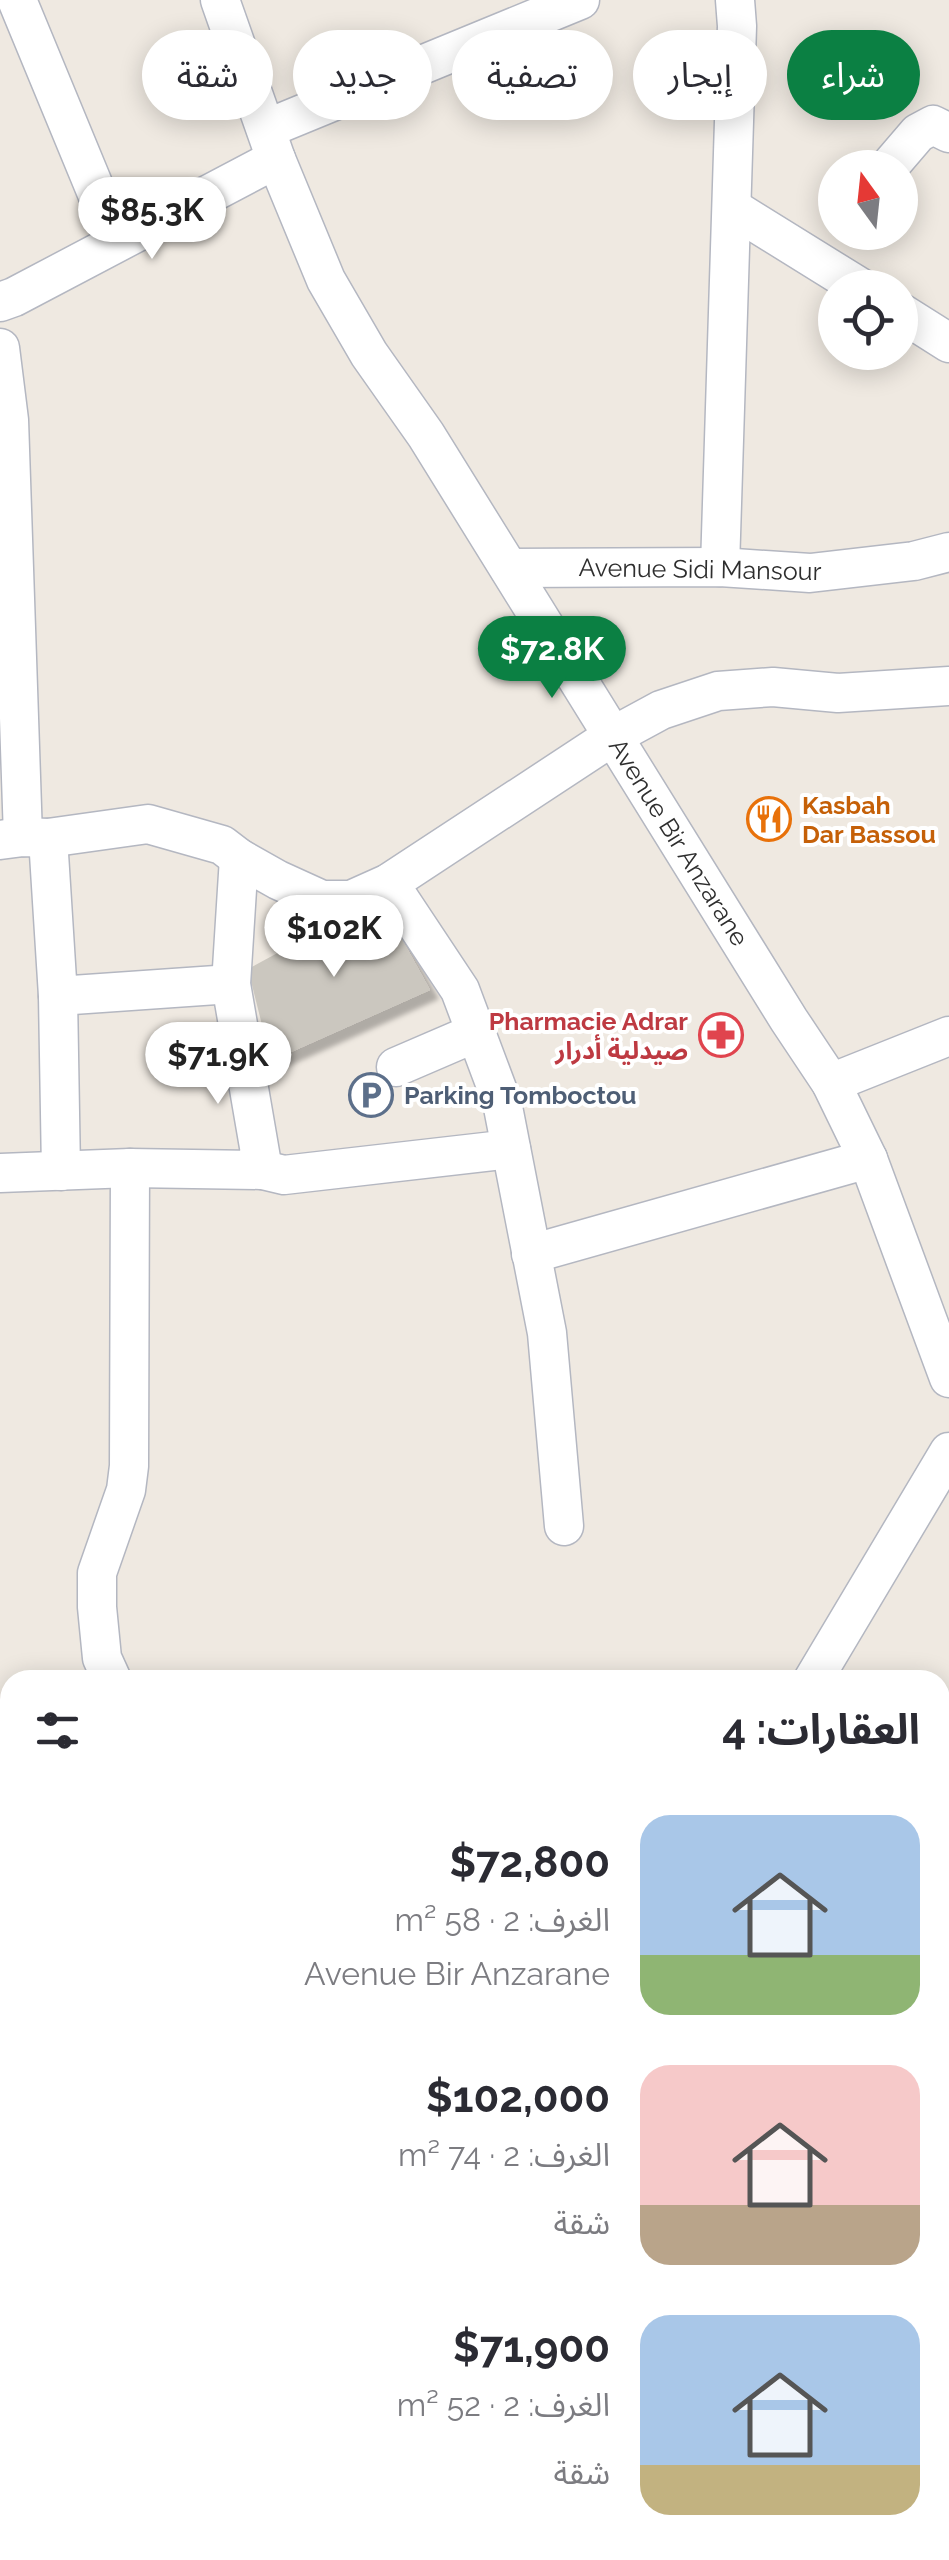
<!DOCTYPE html>
<html lang="ar">
<head>
<meta charset="utf-8">
<style>
  body { margin:0; font-family:Raleway,"Noto Sans Arabic",sans-serif; background:#f2f2f3; color:#2b2b33; direction:rtl; height:100vh; display:flex; flex-direction:column; font-size:38px; white-space:nowrap }
  * { box-sizing:border-box; margin:0 }
  p { font-size:32px; color:#7c7c81 }
  .icon { flex:none; width:55px; height:55px; fill:none; stroke:currentColor; stroke-width:2; stroke-linecap:round; stroke-linejoin:round }
  .map { position:relative; flex:1; overflow:hidden; direction:ltr }
  .drawer { position:absolute; left:0px; top:1670px; width:950px; height:890px; display:flex; flex-direction:column; background:#fff; border-radius:30px 30px 0 0; box-shadow:0 5px 25px #0003; direction:rtl }
  .drawer>* { flex:none }
  .top-card { position:absolute; left:30px; top:30px; width:890px; height:90px; direction:rtl; display:flex; gap:20px }
  .needle { width:65px; rotate:345deg }
  .tools { position:absolute; left:818px; top:150px; display:grid; gap:20px }
  .tools a { display:grid; place-items:center; width:100px; height:100px; border-radius:50%; background:#fff; box-shadow:0 5px 25px #0003; font-size:50px }
  .price { position:absolute; translate:-50% -85px; padding:0 22px; border-radius:35px; background:#fff; color:#222; font-size:32px; line-height:65px; filter:drop-shadow(0 2px 5px #0008) }
  .price::after { content:''; position:absolute; left:50%; top:60px; width:30px; height:22px; margin-left:-15px; background:inherit; clip-path:polygon(0 0,100% 0,50% 100%) }
  .price.selected { background:#0b8043; color:#fff }
  ul { padding:0; list-style:none }
  li { display:flex; align-items:center; gap:30px; height:250px; padding:0 30px }
  li span { display:grid; place-items:center; flex:none; width:280px; height:200px; border-radius:30px; color:#555 }
  li>.icon { margin-inline-start:auto }
  span .icon { width:120px; height:120px; fill:#fffc; stroke-width:1 }
  li b { font-size:42px }
  h2 { display:flex; justify-content:space-between; align-items:center; height:120px; padding:0 30px; font-size:42px }
  .chip { padding:0 35px; border-radius:45px; background:#fff; box-shadow:0 5px 25px #0003; font-size:35px; line-height:90px }
  .chip.selected { background:#0b8043; color:#fff }
  .map>svg:first-child { display:block }
  .building { fill:#cbc7bf; filter:url(#shadow) }
  .lines { fill:none; stroke-linecap:round; stroke-linejoin:round }
  .minor-casing { stroke:#b4b7c1; stroke-width:41 }
  .minor { stroke:#fff; stroke-width:38 }
  .labels { text-anchor:middle; stroke-width:8; stroke-linejoin:round; paint-order:stroke }
  .street-label { font-size:25px; fill:#2e2e2e; stroke:#fff }
  .food-label { font-size:25px; font-weight:bold; fill:#c56008; stroke:#fff; text-anchor:start }
  .health-label { font-size:25px; font-weight:bold; fill:#be3a42; stroke:#fff; text-anchor:end }
  .service-label { font-size:25px; font-weight:bold; fill:#4e5e75; stroke:#fff; text-anchor:start }
</style>
</head>
<body>
<div class="map">
<svg width="949" height="2560" viewBox="0 0 949 2560">
  <defs>
    <filter id="shadow"><feDropShadow dx="9" dy="9" stdDeviation="2.5" flood-color="#0004"/></filter>
  </defs>
  <rect width="100%" height="100%" fill="#efe9e1"/>
  <!-- building -->
  <polygon class="building" points="379,898 430,990 271,1061 248,969"/>
  <g class="lines">
    <!-- minor casing -->
    <g class="minor-casing">
      <g id="minor">
        <polyline points="17,0 117,242"/>
        <polyline points="220,0 276,159 326,280 369,354 426,435 789,1020 831,1083 868,1159 949,1378"/>
        <polyline points="266,129 580,0"/>
        <polyline points="888,168 918,133 933,125 949,133"/>
        <polyline points="732,208 861,288"/>
        <polyline points="0,302 14,297 276,159"/>
        <polyline points="900,312 949,343"/>
        <polyline points="0,348 9,420 23,837"/>
        <polyline points="720,567 737,26 735,0"/>
        <polyline points="509,568 720,567 810,573 914,561 949,552"/>
        <polyline points="48,838 58,996 231,984"/>
        <polyline points="0,840 23,837 48,838 148,824 222,845 239,858 278,880 322,900 351,900 389,883 613,736 661,710 718,691 773,687 838,693 949,686"/>
        <polyline points="389,883 460,990 502,1102 547,1333 564,1526"/>
        <polyline points="58,996 61,1171"/>
        <polyline points="396,1067 475,1033"/>
        <polyline points="831,1083 949,1036"/>
        <polyline points="263,1170 284,1175 511,1149"/>
        <polyline points="0,1173 130,1168 263,1170 231,984 239,858"/>
        <polyline points="531,1254 868,1159"/>
        <polyline points="112,1680 102,1658 97,1607 97,1573 126,1490 129,1466 130,1168"/>
        <polyline points="813,1680 949,1452"/>
        <polyline points="0,1795 10,1797"/>
        <polyline points="940,1963 949,1962"/>
        <polyline points="940,2208 949,2208"/>
        <polyline points="0,2311 10,2307"/>
        <polyline points="940,2354 949,2351"/>
        <polyline points="0,2473 10,2486"/>
        <polyline points="60,2550 68,2560"/>
        <polyline points="358,2560 363,2550"/>
      </g>
    </g>
    <!-- minor -->
    <use href="#minor" class="minor"/>
  </g>
  <!-- icons -->
  <defs>
    <g id="restaurant-ring" transform="scale(2.25)"><circle r="9.5" fill="#fff" stroke="#e8710a" stroke-width="1.5"/><path d="M-5-6h1v4h1v-4h1v4h1v-4h1v5L-1.5 .5V6h-2V.5L-5-1ZM5-6V6H3V1.5H1.5Q1.5-4 5-6Z" fill="#e8710a"/></g>
    <g id="pharmacy-ring" transform="scale(2.25)"><circle r="9.5" fill="#fff" stroke="#e0444e" stroke-width="1.5"/><path d="M-2-6h4v4h4v4h-4v4h-4v-4h-4v-4h4Z" fill="#e0444e"/></g>
    <g id="parking-ring" transform="scale(2.25)"><circle r="9.5" fill="#fff" stroke="#5c6f8a" stroke-width="1.5"/><path d="M-3.5-5.5H1a3.5 3.5 0 0 1 0 7H-1V5.5H-3.5ZM-1-3.4V-.6H.8a1.4 1.4 0 0 0 0-2.8Z" fill="#5c6f8a"/></g>
  </defs>
  <g fill-rule="evenodd">
    <use href="#restaurant-ring" x="769" y="819"/>
    <use href="#pharmacy-ring" x="721" y="1035"/>
    <use href="#parking-ring" x="371" y="1095"/>
  </g>
  <g class="labels">
    <!-- street labels -->
    <g class="street-label">
      <text transform="translate(700 569) rotate(1)" y="9">Avenue Sidi Mansour</text>
      <text transform="translate(679 842) rotate(58)" y="9">Avenue Bir Anzarane</text>
    </g>
    <!-- food labels -->
    <g class="food-label">
      <text x="802" y="814">Kasbah<tspan x="802" dy="29">Dar Bassou</tspan></text>
    </g>
    <!-- health labels -->
    <g class="health-label">
      <text x="688" y="1030">Pharmacie Adrar<tspan x="688" dy="29">صيدلية أدرار</tspan></text>
    </g>
    <!-- service labels -->
    <g class="service-label">
      <text x="404" y="1104">Parking Tomboctou</text>
    </g>
  </g>
</svg>
<div class="tools">
<a><svg class="needle" viewBox="-14 -14 28 28"><path d="M0-13l5 13h-10z" fill="#e53935"/><path d="M0 13l5-13h-10z" fill="#7c7c81"/></svg></a>
<a><svg class="icon" aria-label="locate" viewBox="0 0 24 24"><circle cx="12" cy="12" r="6"/><path d="M12 2v4M12 18v4M2 12h4M18 12h4"/></svg></a>
</div>
<b class="price" style="left:152px;top:262px">$85.3K</b>
<b class="price selected" style="left:552px;top:701px">$72.8K</b>
<b class="price" style="left:334px;top:980px">$102K</b>
<b class="price" style="left:218px;top:1107px">$71.9K</b>
<div class="top-card">
<a class="chip selected">شراء</a>
<a class="chip">إيجار</a>
<a class="chip">تصفية</a>
<a class="chip">جديد</a>
<a class="chip">شقة</a>
</div>
<section class="drawer">
<h2>العقارات: 4<svg class="icon" aria-label="filters" viewBox="0 0 24 24"><path d="M4 7h16M4 17h16"/><circle cx="9" cy="7" r="2"/><circle cx="15" cy="17" r="2"/></svg></h2>
<ul>
<li><span style="background:linear-gradient(#a9c7e8 70%,#8fb573 0)"><svg class="icon" aria-label="home" viewBox="0 0 24 24"><path d="M3 11l9-7 9 7M6 9v11h12V9"/></svg></span><div><b>$72,800</b><p>الغرف: 2 · 58 m²</p><p>Avenue Bir Anzarane</p></div></li>
<li><span style="background:linear-gradient(#f6c9c9 70%,#b9a48a 0)"><svg class="icon" aria-label="home" viewBox="0 0 24 24"><path d="M3 11l9-7 9 7M6 9v11h12V9"/></svg></span><div><b>$102,000</b><p>الغرف: 2 · 74 m²</p><p>شقة</p></div></li>
<li><span style="background:linear-gradient(#a9c7e8 75%,#c2b280 0)"><svg class="icon" aria-label="home" viewBox="0 0 24 24"><path d="M3 11l9-7 9 7M6 9v11h12V9"/></svg></span><div><b>$71,900</b><p>الغرف: 2 · 52 m²</p><p>شقة</p></div></li>
</ul>
</section>
</div>
</body>
</html>
